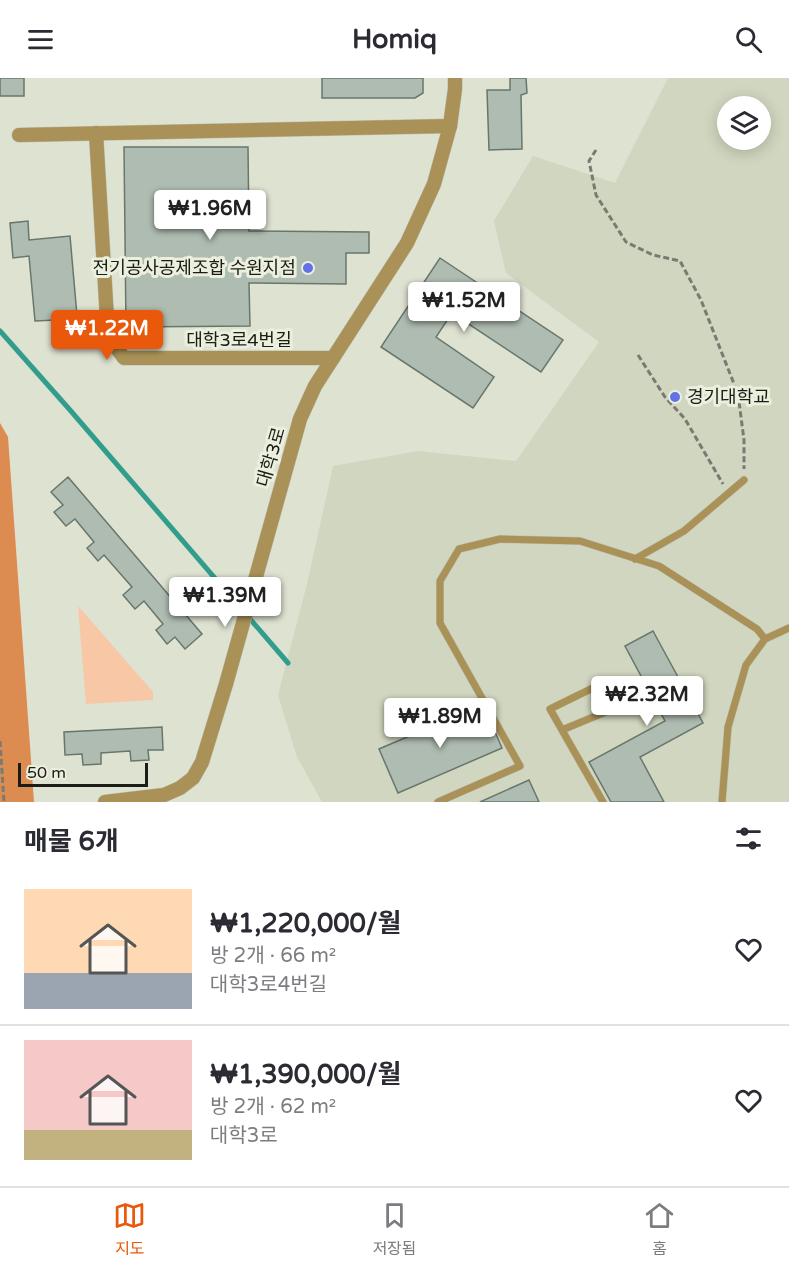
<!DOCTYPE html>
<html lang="ko">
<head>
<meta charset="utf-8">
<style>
  body { margin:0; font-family:"Varela Round","Noto Sans KR",sans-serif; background:#f2f2f3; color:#2b2b33; height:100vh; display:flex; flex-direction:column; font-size:22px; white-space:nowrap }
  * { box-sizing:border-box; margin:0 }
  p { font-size:20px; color:#7c7c81 }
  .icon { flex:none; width:33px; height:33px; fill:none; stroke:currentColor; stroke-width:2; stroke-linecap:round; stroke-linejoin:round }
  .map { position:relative; height:724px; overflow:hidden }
  .sheet { display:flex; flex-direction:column; background:#fff; flex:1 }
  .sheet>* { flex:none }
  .tools { position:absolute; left:717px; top:18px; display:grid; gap:12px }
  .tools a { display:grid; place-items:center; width:54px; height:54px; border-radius:50%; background:#fff; box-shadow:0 3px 15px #0003; font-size:30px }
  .scale { position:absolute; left:18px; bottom:15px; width:130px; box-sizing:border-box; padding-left:6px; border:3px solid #1b1c16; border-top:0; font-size:16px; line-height:21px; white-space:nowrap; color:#1b1c16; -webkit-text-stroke:4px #ebefde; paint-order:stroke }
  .price { position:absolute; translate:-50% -51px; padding:0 14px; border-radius:6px; background:#fff; color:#222; font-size:20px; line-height:39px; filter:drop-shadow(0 2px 3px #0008) }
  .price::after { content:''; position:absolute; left:50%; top:36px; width:18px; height:14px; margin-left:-9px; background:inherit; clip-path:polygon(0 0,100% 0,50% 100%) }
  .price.selected { background:#ea580c; color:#fff }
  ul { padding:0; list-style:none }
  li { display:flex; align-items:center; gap:18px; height:150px; padding:0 24px }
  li+li { border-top:2px solid #e1e1e2 }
  li span { display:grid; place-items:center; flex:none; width:168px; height:120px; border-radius:0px; color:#555 }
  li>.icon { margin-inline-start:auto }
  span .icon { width:72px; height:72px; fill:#fffc; stroke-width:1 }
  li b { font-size:26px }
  h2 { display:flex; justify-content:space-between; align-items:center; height:72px; padding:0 24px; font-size:26px }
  header { display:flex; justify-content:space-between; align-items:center; height:78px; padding:0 24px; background:#fff; font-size:27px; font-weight:700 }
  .tab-bar { display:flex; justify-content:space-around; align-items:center; height:84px; border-top:2px solid #e1e1e2; background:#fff; font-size:16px; color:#7c7c81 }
  .tab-bar a { display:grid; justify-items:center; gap:3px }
  .tab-bar .selected { color:#ea580c }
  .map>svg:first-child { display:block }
  .built { fill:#d0d6bf; fill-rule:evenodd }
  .green { fill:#f8c7a5 }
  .forest { fill:#dc8c50 }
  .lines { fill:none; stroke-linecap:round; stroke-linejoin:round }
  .stream { stroke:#329d8d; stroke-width:5 }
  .building { fill:#afbcb1; stroke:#69766b; stroke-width:1.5 }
  .service-casing { stroke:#bbbeaf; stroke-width:8 }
  .minor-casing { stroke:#bbbeaf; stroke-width:15 }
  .path { stroke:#797b70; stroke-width:3; stroke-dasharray:6 3; stroke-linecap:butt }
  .service { stroke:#aa9157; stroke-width:7 }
  .minor { stroke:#aa9157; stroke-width:14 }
  .poi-dot { fill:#6370e8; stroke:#ebefde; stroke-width:2 }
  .labels { text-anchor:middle; stroke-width:6; stroke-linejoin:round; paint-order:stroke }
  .poi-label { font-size:18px; fill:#1b1c16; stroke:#ebefde; text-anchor:end }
  .street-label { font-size:18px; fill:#1b1c16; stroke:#ebefde }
</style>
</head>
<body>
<header><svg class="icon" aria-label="menu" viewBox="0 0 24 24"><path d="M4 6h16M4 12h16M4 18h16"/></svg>Homiq<svg class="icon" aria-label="search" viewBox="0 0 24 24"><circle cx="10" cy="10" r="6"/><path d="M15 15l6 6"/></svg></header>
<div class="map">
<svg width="789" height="724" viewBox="0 0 789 724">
  <rect width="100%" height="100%" fill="#dee2d1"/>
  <!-- built -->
  <path class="built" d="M668,0H789V724H322L297,679L278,617L307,506L333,388L418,373L516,383L599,264L506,195L494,143L533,78L615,105ZM728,28H760V62H728Z"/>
  <!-- green -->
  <polygon class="green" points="78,528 153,614 153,622 86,626"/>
  <!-- forest -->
  <polygon class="forest" points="0,345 8,359 34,724 0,724"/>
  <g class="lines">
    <!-- stream -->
    <polyline class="stream" points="0,253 70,332 288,585"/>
  </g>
  <!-- building -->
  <g class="building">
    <rect x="0" y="0" width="24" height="18"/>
    <polygon points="322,0 423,0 423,15 415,20 322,20"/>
    <polygon points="510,0 526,0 527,15 521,17 522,71 489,72 487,12 510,12"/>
    <polygon points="124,69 248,69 249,153 369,154 369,175 346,175 346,206 249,205 250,248 126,249"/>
    <polygon points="28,143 29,162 70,158 78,249 56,251 55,242 35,243 29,178 13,180 10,145"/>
    <polygon points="440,180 563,262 541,294 452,235 436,259 494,299 473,330 381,269"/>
    <polygon points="68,399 202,556 185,571 175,559 167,566 156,552 163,546 144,523 135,531 123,517 132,509 104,477 98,483 87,470 94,464 75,441 66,448 54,434 63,427 51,414"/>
    <polygon points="653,553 703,645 640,679 664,724 611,724 589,684 665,643 625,568"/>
    <polygon points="480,628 496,656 502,670 398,715 379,671"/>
    <polygon points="162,649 163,672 148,672 149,682 131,683 130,673 101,675 101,686 83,687 82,676 65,677 64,654"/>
    <polygon points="529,702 539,724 480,724"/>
  </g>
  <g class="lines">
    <!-- service casing -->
    <g class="service-casing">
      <g id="service">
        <polyline points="635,481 684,453 744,402"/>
        <polyline points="562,652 615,630 601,606 550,631 603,724"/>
        <polyline points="438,724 520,688 440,545 440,503 459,471 500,461 580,463 659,488 757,551 765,561"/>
        <polyline points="722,724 728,649 746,587 765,561 789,550"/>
      </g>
    </g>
    <!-- minor casing -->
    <g class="minor-casing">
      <g id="minor">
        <polyline points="96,55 108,258 124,280 333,280"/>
        <polyline points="19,57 450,48"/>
        <polyline points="105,724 164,717 180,710 193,700 202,684 226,606 300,341 315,308 407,165 434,106 450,48 455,11 455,0"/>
      </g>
    </g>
    <!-- path -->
    <g class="path">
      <polyline points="596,72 589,83 596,117 626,164 653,177 680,183 701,222 738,316 744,362 744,391"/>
      <polyline points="638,277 665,319 685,341 723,406"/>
      <polyline points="0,663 4,724"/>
    </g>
    <!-- service -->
    <use href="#service" class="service"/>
    <!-- minor -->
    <use href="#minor" class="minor"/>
  </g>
  <!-- markers -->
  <g class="poi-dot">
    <circle cx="308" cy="190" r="6"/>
    <circle cx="675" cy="319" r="6"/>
  </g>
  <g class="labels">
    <!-- poi labels -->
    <g class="poi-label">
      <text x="296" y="196">전기공사공제조합 수원지점</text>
      <text x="687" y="325" text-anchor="start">경기대학교</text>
    </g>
    <!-- street labels -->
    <g class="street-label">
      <text x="239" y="268">대학3로4번길</text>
      <text transform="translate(271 379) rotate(-74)" y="6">대학3로</text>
    </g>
  </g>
</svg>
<div class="tools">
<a><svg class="icon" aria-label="layers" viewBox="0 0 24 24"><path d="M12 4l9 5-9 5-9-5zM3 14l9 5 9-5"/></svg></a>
</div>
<div class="scale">50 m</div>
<b class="price" style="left:210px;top:163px">₩1.96M</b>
<b class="price" style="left:464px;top:255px">₩1.52M</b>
<b class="price selected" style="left:107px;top:283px">₩1.22M</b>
<b class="price" style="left:225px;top:550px">₩1.39M</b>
<b class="price" style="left:647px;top:649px">₩2.32M</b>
<b class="price" style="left:440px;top:671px">₩1.89M</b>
</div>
<section class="sheet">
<h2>매물 6개<svg class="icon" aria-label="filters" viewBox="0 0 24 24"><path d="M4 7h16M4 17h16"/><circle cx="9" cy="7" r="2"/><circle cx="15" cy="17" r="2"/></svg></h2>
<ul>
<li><span style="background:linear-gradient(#ffd9b3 70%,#9aa5b1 0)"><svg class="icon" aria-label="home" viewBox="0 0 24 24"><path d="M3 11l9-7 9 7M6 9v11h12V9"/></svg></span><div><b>₩1,220,000/월</b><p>방 2개 · 66 m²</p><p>대학3로4번길</p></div><svg class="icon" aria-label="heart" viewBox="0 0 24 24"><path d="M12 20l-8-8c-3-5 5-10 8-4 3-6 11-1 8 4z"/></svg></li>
<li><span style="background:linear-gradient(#f6c9c9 75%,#c2b280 0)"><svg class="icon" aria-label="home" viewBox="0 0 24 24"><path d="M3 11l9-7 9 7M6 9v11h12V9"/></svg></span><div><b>₩1,390,000/월</b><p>방 2개 · 62 m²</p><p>대학3로</p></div><svg class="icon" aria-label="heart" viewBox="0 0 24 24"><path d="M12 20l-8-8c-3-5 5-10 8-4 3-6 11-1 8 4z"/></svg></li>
</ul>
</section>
<nav class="tab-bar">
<a class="selected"><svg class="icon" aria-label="map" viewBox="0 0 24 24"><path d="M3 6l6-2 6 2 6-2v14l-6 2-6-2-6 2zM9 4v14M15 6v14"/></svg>지도</a>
<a><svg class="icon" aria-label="saved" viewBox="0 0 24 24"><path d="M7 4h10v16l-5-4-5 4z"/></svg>저장됨</a>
<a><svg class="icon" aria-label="home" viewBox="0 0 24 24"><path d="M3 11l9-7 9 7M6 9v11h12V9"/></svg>홈</a>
</nav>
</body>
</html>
